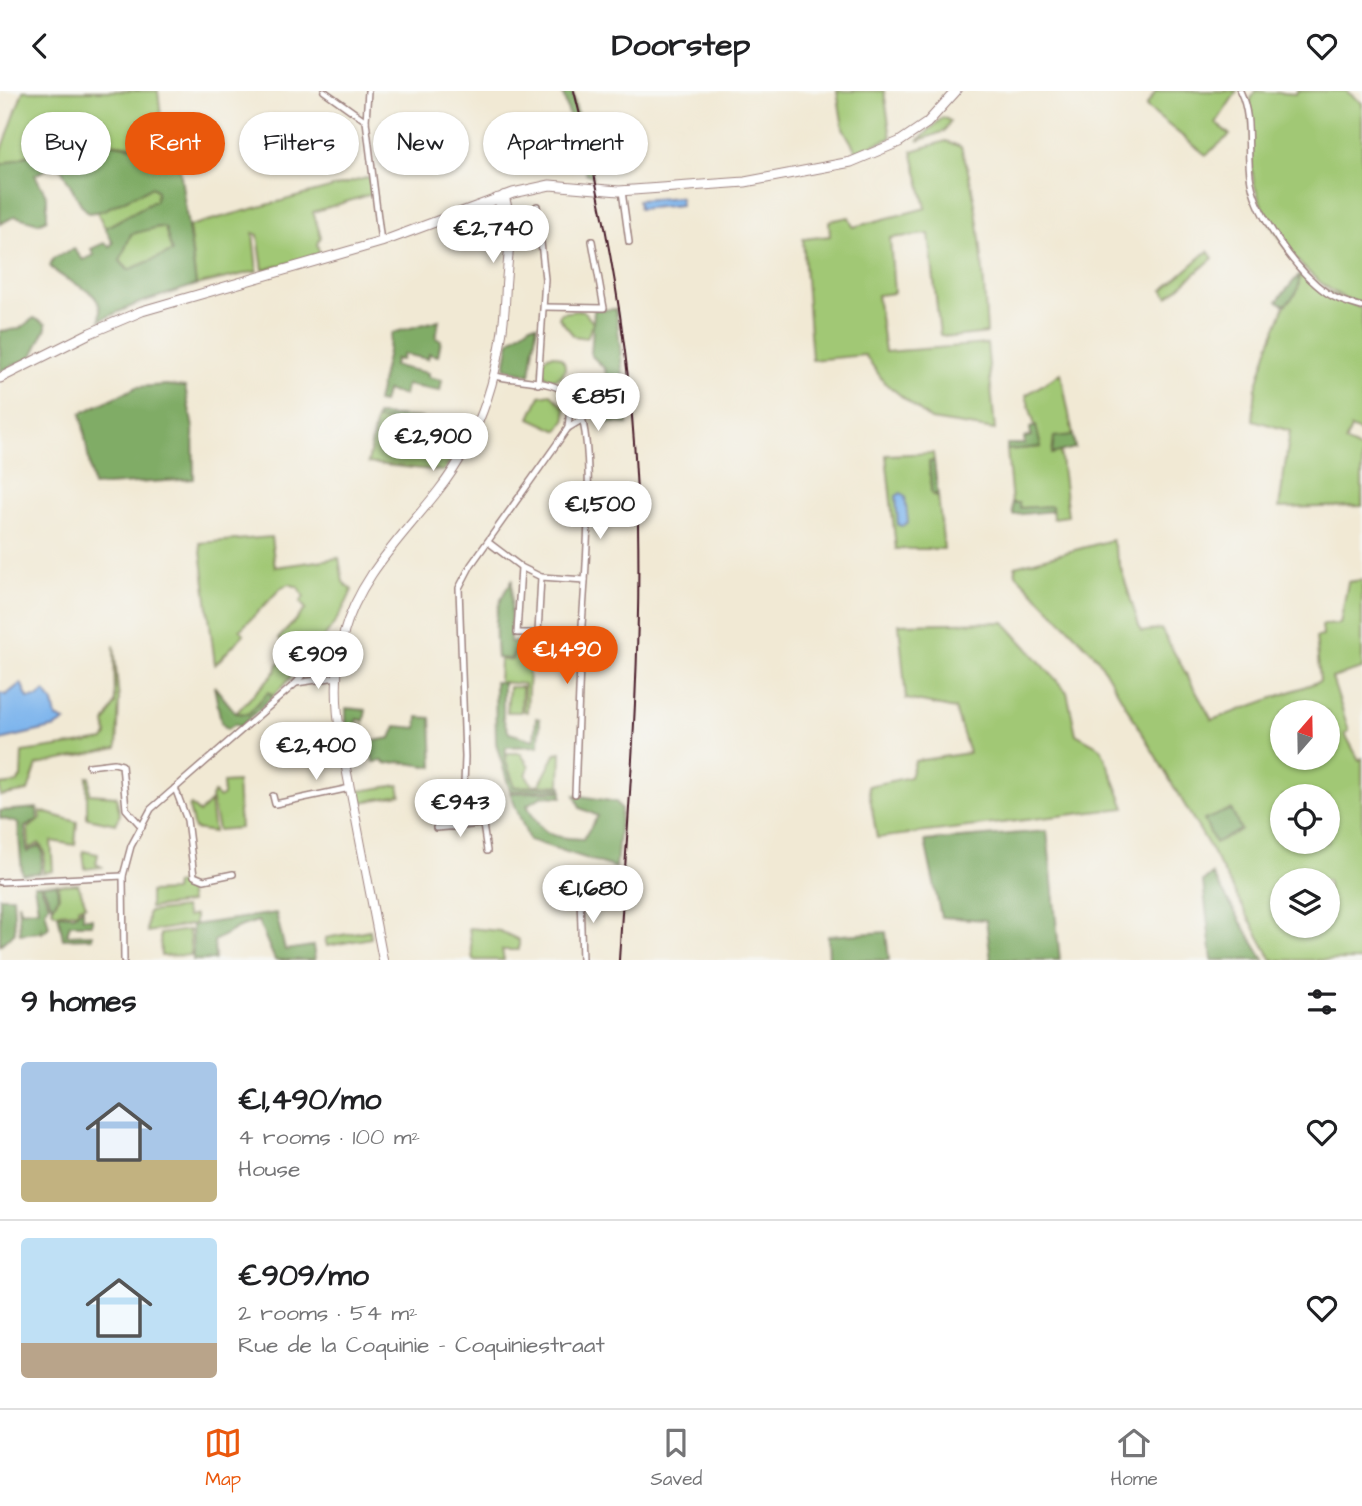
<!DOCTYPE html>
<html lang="en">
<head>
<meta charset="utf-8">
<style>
  body { margin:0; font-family:"Architects Daughter",sans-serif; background:#f2f2f2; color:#202124; height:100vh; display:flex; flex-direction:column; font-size:26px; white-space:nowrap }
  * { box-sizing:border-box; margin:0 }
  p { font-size:23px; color:#757577 }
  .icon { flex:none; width:38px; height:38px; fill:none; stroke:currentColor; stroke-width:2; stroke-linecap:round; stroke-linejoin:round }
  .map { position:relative; height:869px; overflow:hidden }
  .sheet { display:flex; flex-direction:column; background:#fff; flex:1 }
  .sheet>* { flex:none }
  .banner { position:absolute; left:21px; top:21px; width:700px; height:63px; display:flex; gap:14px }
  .needle { width:46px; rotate:20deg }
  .tools { position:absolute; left:1270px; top:609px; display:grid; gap:14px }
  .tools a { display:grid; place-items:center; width:70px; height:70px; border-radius:50%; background:#fff; box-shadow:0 2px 5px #0004; font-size:35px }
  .price { position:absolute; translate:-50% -60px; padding:0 16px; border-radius:24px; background:#fff; color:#222; font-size:23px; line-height:46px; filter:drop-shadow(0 2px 4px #0008) }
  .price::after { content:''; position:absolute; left:50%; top:42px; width:21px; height:16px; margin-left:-10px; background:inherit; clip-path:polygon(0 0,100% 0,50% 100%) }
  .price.selected { background:#ea580c; color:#fff }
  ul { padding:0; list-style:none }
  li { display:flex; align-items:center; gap:21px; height:175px; padding:0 21px }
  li+li { border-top:2px solid #e0e0e0 }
  li span { display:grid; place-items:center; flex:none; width:196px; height:140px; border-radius:7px; color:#555 }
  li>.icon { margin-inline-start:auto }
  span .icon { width:84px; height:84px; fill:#fffc; stroke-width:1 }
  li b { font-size:30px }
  h2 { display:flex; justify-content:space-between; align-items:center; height:84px; padding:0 21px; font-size:30px }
  .tag { padding:0 24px; border-radius:32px; background:#fff; box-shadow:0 2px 5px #0004; font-size:24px; line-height:63px }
  .tag.selected { background:#ea580c; color:#fff }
  header { display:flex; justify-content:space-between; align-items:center; height:91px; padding:0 21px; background:#fff; font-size:32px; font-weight:800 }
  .tabs { display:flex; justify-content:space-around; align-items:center; height:98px; border-top:2px solid #e0e0e0; background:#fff; font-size:19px; color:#757577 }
  .tabs a { display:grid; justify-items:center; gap:4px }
  .tabs .selected { color:#ea580c }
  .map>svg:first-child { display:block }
  .green { fill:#a1c874; stroke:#767450; stroke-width:2; fill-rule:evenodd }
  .forest { fill:#80ac66; stroke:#656648; stroke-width:2; fill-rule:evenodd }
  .water { fill:#7eb5ed; stroke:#646a8c; stroke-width:2 }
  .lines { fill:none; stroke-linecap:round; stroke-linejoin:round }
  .street-casing { stroke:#9e8480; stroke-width:8 }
  .secondary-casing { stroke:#9e8480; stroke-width:10 }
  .primary-casing { stroke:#9e8480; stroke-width:11 }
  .street { stroke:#fff; stroke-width:5 }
  .secondary { stroke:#fff; stroke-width:8 }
  .primary { stroke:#fff; stroke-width:9 }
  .rail { stroke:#4a1f2b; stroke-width:2 }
</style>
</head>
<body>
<header><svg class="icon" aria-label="back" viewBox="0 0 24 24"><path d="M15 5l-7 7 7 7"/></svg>Doorstep<svg class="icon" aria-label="heart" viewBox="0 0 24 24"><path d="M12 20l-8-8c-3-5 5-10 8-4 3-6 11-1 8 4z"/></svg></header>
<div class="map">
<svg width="1362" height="869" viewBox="0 0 1362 869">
  <rect width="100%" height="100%" fill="#f6f6f2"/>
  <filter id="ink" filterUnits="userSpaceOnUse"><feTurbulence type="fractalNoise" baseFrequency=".0143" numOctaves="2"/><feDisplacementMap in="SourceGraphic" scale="14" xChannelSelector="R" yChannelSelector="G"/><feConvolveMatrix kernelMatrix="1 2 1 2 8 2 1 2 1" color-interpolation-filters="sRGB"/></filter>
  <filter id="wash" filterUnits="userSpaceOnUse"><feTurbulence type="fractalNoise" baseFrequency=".00686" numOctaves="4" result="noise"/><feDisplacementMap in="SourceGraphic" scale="28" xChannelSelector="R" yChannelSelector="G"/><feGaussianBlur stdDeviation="1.57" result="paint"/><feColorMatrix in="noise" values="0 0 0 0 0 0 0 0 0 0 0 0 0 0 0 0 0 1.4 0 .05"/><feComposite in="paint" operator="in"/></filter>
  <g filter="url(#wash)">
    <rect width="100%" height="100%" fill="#f1e9d4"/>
    <!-- green -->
    <g class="green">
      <polygon points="23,0 158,0 165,58 100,51 67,51 0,74 0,65"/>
      <polygon points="837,0 884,0 891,47 856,60 843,37"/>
      <polygon points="1156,0 1237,0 1216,32 1230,44 1206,64 1146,16"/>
      <path d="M1255,0L1296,3L1297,0H1346L1362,12V213C1314,200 1271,146 1256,99C1250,81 1252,60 1252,41C1251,24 1246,14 1255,0Z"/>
      <polygon points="943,26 950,30 945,40 918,50"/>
      <path d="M946,50L961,56C981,116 983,180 987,242L953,246L940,244L929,143L890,147L894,202L877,204L885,261L987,253L995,339L931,329L884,291L865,264L812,269L803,148L830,145L829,130L849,126L853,136L926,117L912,60Z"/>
      <polygon points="370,86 372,103 313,121 321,146 317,153 320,164 263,179 258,144 253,142 257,180 196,194 189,135"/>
      <polygon points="152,96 157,100 157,109 105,137 97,121"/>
      <polygon points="159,136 165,137 172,161 129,179 120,170 131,143"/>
      <polygon points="1208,160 1213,167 1168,206 1163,199"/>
      <polygon points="1301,178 1314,194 1362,218 1362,342 1351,337 1345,351 1362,359 1362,415 1279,417 1290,340 1253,329 1256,297 1269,255 1285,214 1296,203"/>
      <polygon points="583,219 593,232 587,247 574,245 559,227 561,222"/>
      <circle cx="553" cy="276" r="12"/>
      <polygon points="1061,282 1073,344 1054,347 1057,359 1060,359 1068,425 1053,427 1052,415 1019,417 1019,412 1012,412 1007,359 1041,356 1026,304"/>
      <polygon points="551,303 565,317 566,328 558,340 530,327 540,305"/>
      <polygon points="376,329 413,332 411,343 406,344 402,352 387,349 455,363 443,380 368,372"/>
      <polygon points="933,362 934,370 929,371 933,404 938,405 944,458 896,458 886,364"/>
      <path d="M271,446L275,476L339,467L343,491L352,499C340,529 321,552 299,576L288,565L279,547L306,518L300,511L304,506L298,496L289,493L282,496L240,539L244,543L215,574L200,452Z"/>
      <path d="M1112,449L1141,541L1161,538L1212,629L1320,590L1316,546L1323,545L1322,534L1340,533L1348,491L1362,489V578L1332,587L1349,640L1345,643L1359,669L1362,667V869H1272L1209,755L1097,566L1016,483L1015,475ZM1283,621H1328V667H1283ZM1283,705H1328V751H1283ZM1283,789H1328V835H1283Z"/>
      <polygon points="1004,531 1067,601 1076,643 1101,657 1125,717 877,747 868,695 910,686 915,670 969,662 955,618 906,608 899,533"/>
      <polygon points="114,554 119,610 117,657 37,674 28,700 0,705 0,694 17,692 21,686 22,661 104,649 107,644 105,632 115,613"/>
      <polygon points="515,561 529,578 527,621 523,620 524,593 499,591 500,569 512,569"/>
      <polygon points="286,571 297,580 273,605 271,602 248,623 236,622 276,580 278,573"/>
      <polygon points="509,596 522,596 521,621 507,621"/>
      <polygon points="561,661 560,694 515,696 506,670 507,662 520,662 529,675 526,685 533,694 540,693 556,662"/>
      <polygon points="87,686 90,686 90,703 116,705 120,723 116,733 87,727"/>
      <polygon points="237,691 240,737 218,739 211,706 214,702 219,707 223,704 223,692"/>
      <polygon points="399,694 401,704 361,711 359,700"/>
      <polygon points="210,711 214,741 194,738 189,716 191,714 199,722"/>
      <polygon points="40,720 77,731 75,754 51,750 53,780 43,782 45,761 39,752 29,758 28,737 41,728"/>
      <polygon points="83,760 98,763 96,773 102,776 85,778"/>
      <polygon points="182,792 188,796 190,812 150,817 150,801 174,800 175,793"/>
      <polygon points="78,793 86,814 78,817 78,821 55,822 52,819 59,805 58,794"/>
      <polygon points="184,817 187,826 195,824 195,833 147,841 148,821"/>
      <polygon points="469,837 500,840 519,849 519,859 502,859 504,869 473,869"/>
      <polygon points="189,839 191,864 161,865 160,843"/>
      <polygon points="370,839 371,847 327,855 325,847"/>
    </g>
    <!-- forest -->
    <g class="forest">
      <polygon points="562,0 572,0 593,86 586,82"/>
      <path d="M67,51H100L178,63L196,194L139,212L100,229C105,194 68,197 50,175L53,167L74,158L83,169L94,164L91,158L104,152L110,155L113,152L105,137L156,109L157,100L152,96L102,120L89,122L82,115L58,72L35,84L47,106V128L38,132L15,125L0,133V74ZM159,136L165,137L172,161L128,179L120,170L131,143Z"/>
      <path d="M1298,185C1302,197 1294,206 1285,214L1277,210Z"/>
      <polygon points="616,218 628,333 602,331 601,321 611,312 605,278 591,264 594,219"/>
      <polygon points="34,227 46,233 46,237 31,267 0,280 0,240 19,238"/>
      <polygon points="439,229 436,247 441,249 438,265 429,263 428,268 403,263 402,269 395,268 394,275 428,282 428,286 442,289 440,300 406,294 404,304 386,300 383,312 377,311 392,242"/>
      <polygon points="531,234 537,234 530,284 505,277 510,249"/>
      <polygon points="166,294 185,296 193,337 194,388 93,395 81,322 137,296"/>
      <polygon points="377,324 422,327 422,332 376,329"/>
      <polygon points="1036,335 1041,356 1007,359 1007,353 1025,353 1024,347 1031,345 1030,337"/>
      <polygon points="411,343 421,350 457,360 455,363 443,359 439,364 411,353 406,362 398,361 387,351 392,347 402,351 406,344"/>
      <polygon points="1073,344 1075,357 1052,363 1054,346"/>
      <polygon points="934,370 938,405 931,401 929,371"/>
      <polygon points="1012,412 1019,412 1020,417 1052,415 1052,420 1013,424"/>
      <path d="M512,490L510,551L547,553L548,580L535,578L526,560L515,559L511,568L497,567C495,536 492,516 512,490Z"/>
      <polygon points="495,591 503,591 503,627 509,642 534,649 536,627 540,628 539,655 506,656 505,670 514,696 562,695 562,698 510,700 496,652"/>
      <polygon points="214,595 236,622 248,623 268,601 273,605 240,636 236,633 227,638 221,631"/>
      <polygon points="346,617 366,619 364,630 357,628 356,632 364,634 363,642 373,650 391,647 396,635 417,637 418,626 431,627 433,676 400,671 384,673 383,670 374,671 371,663 351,667 346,644"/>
      <path d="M562,700V706L543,705L527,714C542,745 550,746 583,748L598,725L580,717L575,704L616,711L621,718L616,777L529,749L510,702Z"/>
      <polygon points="37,717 38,729 25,736 27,761 39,755 43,761 40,782 22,783 18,732 0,727 0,720"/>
      <polygon points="1231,718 1241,739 1215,752 1204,729"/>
      <polygon points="1047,740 1060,869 991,869 986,829 941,826 925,750"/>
      <polygon points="1212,783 1264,869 1212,869 1203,791"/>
      <polygon points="57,793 58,806 53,816 42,794"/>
      <polygon points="34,794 40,794 49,813 45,819 49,836 42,842 41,838 40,841 20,843 18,811 21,820 38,818"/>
      <polygon points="0,806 13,806 15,841 0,854"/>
      <polygon points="83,817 83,827 92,827 92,833 70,833 67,844 92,843 92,847 63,848 58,823 74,824"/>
      <polygon points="276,822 285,859 313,855 315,869 275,869 258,830 239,836 214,850 215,869 193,869 192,834"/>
      <polygon points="886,841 889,869 829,869 828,845"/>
    </g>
    <!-- water -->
    <g class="water">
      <polygon points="680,106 681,114 639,118 638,109"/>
      <polygon points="901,402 905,405 908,431 902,435 898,434 896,405"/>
      <polygon points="21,592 28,607 38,606 45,600 53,612 56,626 65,630 56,636 0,649 0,602 6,604"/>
    </g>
  </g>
  <g filter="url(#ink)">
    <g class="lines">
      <!-- street casing -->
      <g class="street-casing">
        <g id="street">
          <polyline points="324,0 366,30"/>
          <polyline points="368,0 366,30 381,151"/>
          <path d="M1240,0C1254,29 1245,60 1251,91C1258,127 1297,181 1327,202C1337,209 1350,213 1362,216"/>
          <polyline points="622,100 629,151"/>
          <polyline points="537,115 545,188 538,293"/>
          <polyline points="544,216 604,217 592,150"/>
          <path d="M495,285C519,291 559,287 575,310C599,342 584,502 581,548C579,600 577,651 575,703"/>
          <polyline points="568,337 571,306"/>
          <polyline points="488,451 521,476 517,542 538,542 541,486 521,476"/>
          <polyline points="541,486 585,489"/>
          <polyline points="296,592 337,586"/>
          <polyline points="89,675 114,672 122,674 126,718 142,736"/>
          <polyline points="464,694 480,714 487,760"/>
          <polyline points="175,697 187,729 194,785 204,789 233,783"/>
          <polyline points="273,705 275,713 350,697"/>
          <polyline points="452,736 456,703 464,694 465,666 459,497 471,474 568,337 583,328"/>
          <polyline points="436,737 483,733"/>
          <polyline points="0,791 123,785"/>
          <polyline points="124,869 123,785 131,755 151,718 296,592 309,576 339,570"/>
          <polyline points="582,869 580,805 610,803"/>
        </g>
      </g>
      <!-- secondary casing -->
      <g class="secondary-casing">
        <g id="secondary">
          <polyline points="497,107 509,135"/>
          <path d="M383,869C373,819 364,768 354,718C343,660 328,604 343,545C359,486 401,447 438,400C485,340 504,268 506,193C508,164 514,132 504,104"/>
        </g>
      </g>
      <!-- primary casing -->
      <g class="primary-casing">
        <polyline id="primary" points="0,287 90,242 142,220 381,151 513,102 550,94 619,100 745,91 851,71 899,51 927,32 956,0"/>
      </g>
      <!-- street -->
      <use href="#street" class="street"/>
      <!-- secondary -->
      <use href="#secondary" class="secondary"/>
      <!-- primary -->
      <use href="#primary" class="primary"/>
      <!-- rail -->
      <path class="rail" d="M574,0C611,142 635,288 638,435C641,579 628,724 619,869"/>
    </g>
  </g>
</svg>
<div class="tools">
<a><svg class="needle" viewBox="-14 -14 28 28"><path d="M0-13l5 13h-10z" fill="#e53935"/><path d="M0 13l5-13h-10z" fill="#757577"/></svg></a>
<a><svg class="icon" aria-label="locate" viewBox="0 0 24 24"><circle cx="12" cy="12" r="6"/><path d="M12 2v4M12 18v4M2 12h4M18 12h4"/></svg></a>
<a><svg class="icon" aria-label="layers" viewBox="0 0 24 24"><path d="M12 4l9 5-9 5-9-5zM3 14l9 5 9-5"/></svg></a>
</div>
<b class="price" style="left:493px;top:174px">€2,740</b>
<b class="price" style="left:598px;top:342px">€851</b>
<b class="price" style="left:433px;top:382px">€2,900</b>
<b class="price" style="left:600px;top:450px">€1,500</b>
<b class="price selected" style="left:567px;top:595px">€1,490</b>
<b class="price" style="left:318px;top:600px">€909</b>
<b class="price" style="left:316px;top:691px">€2,400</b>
<b class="price" style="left:460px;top:748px">€943</b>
<b class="price" style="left:593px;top:834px">€1,680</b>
<div class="banner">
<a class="tag">Buy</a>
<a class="tag selected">Rent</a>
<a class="tag">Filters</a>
<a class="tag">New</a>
<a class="tag">Apartment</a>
</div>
</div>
<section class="sheet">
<h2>9 homes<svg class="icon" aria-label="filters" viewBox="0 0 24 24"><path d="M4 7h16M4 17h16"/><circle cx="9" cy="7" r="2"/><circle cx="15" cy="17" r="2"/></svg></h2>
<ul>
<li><span style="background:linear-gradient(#a9c7e8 70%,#c2b280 0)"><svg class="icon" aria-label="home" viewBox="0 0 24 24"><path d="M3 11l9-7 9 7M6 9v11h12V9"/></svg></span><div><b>€1,490/mo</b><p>4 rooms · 100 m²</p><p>House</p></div><svg class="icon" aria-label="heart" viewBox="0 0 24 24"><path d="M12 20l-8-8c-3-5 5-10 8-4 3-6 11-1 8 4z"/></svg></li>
<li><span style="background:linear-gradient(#bfe0f5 75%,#b9a48a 0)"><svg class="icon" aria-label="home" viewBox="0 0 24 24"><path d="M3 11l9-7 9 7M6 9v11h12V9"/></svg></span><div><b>€909/mo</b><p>2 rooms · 54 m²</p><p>Rue de la Coquinie - Coquiniestraat</p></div><svg class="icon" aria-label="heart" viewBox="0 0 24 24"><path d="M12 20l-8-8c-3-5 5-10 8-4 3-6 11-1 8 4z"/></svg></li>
</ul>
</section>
<nav class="tabs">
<a class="selected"><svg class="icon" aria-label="map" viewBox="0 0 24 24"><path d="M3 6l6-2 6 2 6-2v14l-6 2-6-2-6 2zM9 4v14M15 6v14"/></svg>Map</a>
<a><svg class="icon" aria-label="saved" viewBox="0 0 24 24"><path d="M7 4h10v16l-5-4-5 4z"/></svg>Saved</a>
<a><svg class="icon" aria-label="home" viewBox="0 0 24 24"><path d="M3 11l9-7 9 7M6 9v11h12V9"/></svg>Home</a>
</nav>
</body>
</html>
